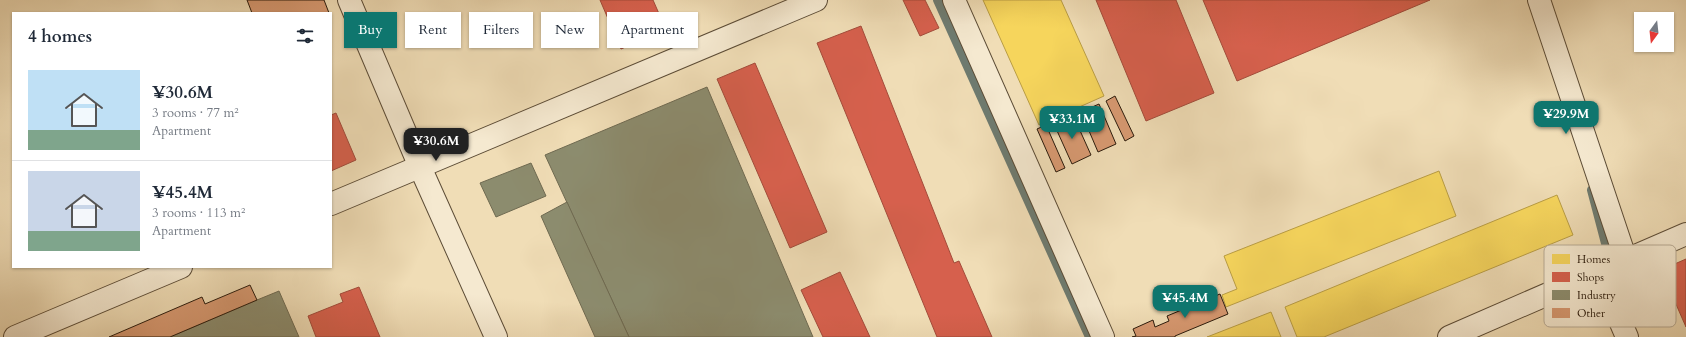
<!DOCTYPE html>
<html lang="en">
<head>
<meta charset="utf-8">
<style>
  body { margin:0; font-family:Cardo,serif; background:#f6f6f7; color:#1f2937; height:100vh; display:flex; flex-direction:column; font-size:15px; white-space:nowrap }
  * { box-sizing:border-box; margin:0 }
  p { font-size:13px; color:#747a83 }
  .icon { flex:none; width:22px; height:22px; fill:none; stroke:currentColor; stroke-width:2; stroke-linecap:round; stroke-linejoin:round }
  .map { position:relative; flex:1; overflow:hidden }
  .details { position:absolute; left:12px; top:12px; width:320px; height:256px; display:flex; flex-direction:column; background:#fff; border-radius:0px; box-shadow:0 1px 3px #0004 }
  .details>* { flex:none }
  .guide { position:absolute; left:344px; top:12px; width:380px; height:36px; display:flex; gap:8px }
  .needle { width:26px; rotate:195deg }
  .tools { position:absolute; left:1634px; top:12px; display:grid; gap:8px }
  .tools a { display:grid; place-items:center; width:40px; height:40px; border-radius:0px; background:#fff; box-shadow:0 1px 3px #0004; font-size:20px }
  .price { position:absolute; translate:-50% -34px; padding:0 9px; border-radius:8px; background:#0f766e; color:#fff; font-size:13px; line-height:26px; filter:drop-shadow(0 1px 2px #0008) }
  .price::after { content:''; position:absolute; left:50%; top:24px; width:12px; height:9px; margin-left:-6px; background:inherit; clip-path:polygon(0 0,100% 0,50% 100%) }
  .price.active { background:#222; color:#fff }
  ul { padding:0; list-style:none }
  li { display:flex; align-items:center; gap:12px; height:100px; padding:0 16px }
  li+li { border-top:1px solid #e0e1e3 }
  li span { display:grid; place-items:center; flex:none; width:112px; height:80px; border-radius:0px; color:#555 }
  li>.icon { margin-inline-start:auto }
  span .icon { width:48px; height:48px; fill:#fffc; stroke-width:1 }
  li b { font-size:17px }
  h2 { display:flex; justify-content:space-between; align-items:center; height:48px; padding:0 16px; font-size:17px }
  .pill { padding:0 14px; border-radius:0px; background:#fff; box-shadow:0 1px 3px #0004; font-size:14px; line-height:36px }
  .pill.active { background:#0f766e; color:#fff }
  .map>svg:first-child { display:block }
  .homes { fill:#f6d55c; stroke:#b99d44 }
  .shops { fill:#d6604d; stroke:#a34b3a }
  .industry { fill:#8c8c6e; stroke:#6f6a51 }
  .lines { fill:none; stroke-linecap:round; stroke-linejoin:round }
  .stream { stroke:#6e7b70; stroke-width:10 }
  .building { fill:#d79971; stroke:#2b1b0c }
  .minor-casing { stroke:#5c4c36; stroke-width:24 }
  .tertiary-casing { stroke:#5c4c36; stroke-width:24 }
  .minor { stroke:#f5e9d0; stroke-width:22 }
  .tertiary { stroke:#f5e9d0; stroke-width:22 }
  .key { fill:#f5e9d0; stroke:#b8ab95; stroke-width:1 }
  .key-label { font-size:11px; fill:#2b1b0c }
</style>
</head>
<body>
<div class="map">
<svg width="1686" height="337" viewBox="0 0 1686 337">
  <rect width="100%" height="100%" fill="#f0ddb6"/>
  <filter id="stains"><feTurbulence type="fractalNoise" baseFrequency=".005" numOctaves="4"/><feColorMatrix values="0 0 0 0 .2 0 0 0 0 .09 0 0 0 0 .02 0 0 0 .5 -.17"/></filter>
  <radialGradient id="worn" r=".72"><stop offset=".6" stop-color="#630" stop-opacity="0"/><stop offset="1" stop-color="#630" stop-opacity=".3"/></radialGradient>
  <!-- homes -->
  <g class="homes">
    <polygon points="983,0 1061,0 1104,96 1039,125"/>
    <polygon points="1439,171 1456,216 1226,307 1222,295 1237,289 1224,256"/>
    <polygon points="1557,195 1573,235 1324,337 1297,337 1285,307"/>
    <polygon points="1271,312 1281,337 1207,337"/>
  </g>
  <!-- shops -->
  <g class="shops">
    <polygon points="600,0 653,0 667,32 656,37 655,34 621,49"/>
    <polygon points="903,0 925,0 939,28 920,36"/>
    <polygon points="1096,0 1176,0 1214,93 1146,121"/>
    <polygon points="1203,0 1430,0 1237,81"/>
    <polygon points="861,26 954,263 959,261 992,337 937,337 817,43"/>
    <polygon points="755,63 827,232 790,248 717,79"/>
    <polygon points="336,113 356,160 331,171 331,115"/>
    <polygon points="1686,259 1686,327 1661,270"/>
    <polygon points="840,272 870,337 823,337 801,290"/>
    <polygon points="359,287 380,337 316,337 308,316 343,302 340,294"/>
  </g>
  <!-- industry -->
  <g class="industry">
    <polygon points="707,87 813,337 629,337 545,155"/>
    <polygon points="531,163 546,196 496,217 480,183"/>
    <polygon points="567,202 629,337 595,337 541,216"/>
    <polygon points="279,291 299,337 170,337 257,300"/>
  </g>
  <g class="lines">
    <!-- stream -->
    <g class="stream">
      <polyline points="938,0 1090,337"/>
      <polyline points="1592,190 1608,251"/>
    </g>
  </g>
  <!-- building -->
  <g class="building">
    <polygon points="247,0 324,0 329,13 252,13"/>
    <polygon points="1115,96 1134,136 1125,141 1106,101"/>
    <polygon points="1099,104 1116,144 1098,152 1081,112"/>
    <polygon points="1073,115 1091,155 1072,164 1054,124"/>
    <polygon points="1046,125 1065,168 1056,172 1037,129"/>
    <polygon points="250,285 257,300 170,337 109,337 202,297 205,304"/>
    <polygon points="1220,294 1228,314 1175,336 1175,337 1132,337 1136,336 1133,329 1153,320 1155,327 1169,321 1167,316"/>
  </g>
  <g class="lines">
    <!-- minor casing -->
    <g class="minor-casing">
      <g id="minor">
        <polyline points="954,0 1103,337"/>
        <polyline points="1539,0 1626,260"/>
        <polyline points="1599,272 1627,337"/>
        <polyline points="1449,337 1686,234"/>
      </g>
    </g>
    <!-- tertiary casing -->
    <g class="tertiary-casing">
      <g id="tertiary">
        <polyline points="349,0 420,167 496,337"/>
        <polyline points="331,204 816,0"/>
        <polyline points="15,337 181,267"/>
      </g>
    </g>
    <!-- minor -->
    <use href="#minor" class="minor"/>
    <!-- tertiary -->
    <use href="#tertiary" class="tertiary"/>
  </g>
  <!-- legend -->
  <rect x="1544" y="245" width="132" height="82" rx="6" class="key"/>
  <rect x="1552" y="254" width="18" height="10" fill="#f6d55c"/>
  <rect x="1552" y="272" width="18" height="10" fill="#d6604d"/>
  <rect x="1552" y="290" width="18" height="10" fill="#8c8c6e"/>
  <rect x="1552" y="308" width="18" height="10" fill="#d79971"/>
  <g class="key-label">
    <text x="1577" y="263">Homes</text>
    <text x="1577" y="281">Shops</text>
    <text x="1577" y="299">Industry</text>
    <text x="1577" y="317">Other</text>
  </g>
  <rect width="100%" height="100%" filter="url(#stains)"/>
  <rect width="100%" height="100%" fill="url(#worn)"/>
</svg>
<div class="tools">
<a><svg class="needle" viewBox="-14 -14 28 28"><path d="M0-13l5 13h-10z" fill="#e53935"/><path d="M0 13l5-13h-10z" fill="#747a83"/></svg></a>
</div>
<b class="price" style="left:1566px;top:135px">¥29.9M</b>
<b class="price" style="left:1072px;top:140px">¥33.1M</b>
<b class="price active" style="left:436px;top:162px">¥30.6M</b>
<b class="price" style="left:1185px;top:319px">¥45.4M</b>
<div class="guide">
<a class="pill active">Buy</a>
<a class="pill">Rent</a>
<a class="pill">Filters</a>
<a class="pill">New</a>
<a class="pill">Apartment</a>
</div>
<section class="details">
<h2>4 homes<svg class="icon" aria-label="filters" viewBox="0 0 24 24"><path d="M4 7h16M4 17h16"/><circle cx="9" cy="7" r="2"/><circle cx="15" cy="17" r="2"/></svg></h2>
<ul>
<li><span style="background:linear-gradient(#bfe0f5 75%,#7fa58c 0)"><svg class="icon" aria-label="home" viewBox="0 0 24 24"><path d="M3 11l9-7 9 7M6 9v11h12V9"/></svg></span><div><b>¥30.6M</b><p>3 rooms · 77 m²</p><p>Apartment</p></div></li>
<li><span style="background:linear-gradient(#c9d6e8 75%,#7fa58c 0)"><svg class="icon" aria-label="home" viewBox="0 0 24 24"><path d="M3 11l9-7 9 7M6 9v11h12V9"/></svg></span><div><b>¥45.4M</b><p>3 rooms · 113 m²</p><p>Apartment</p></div></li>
</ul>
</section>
</div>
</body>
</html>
